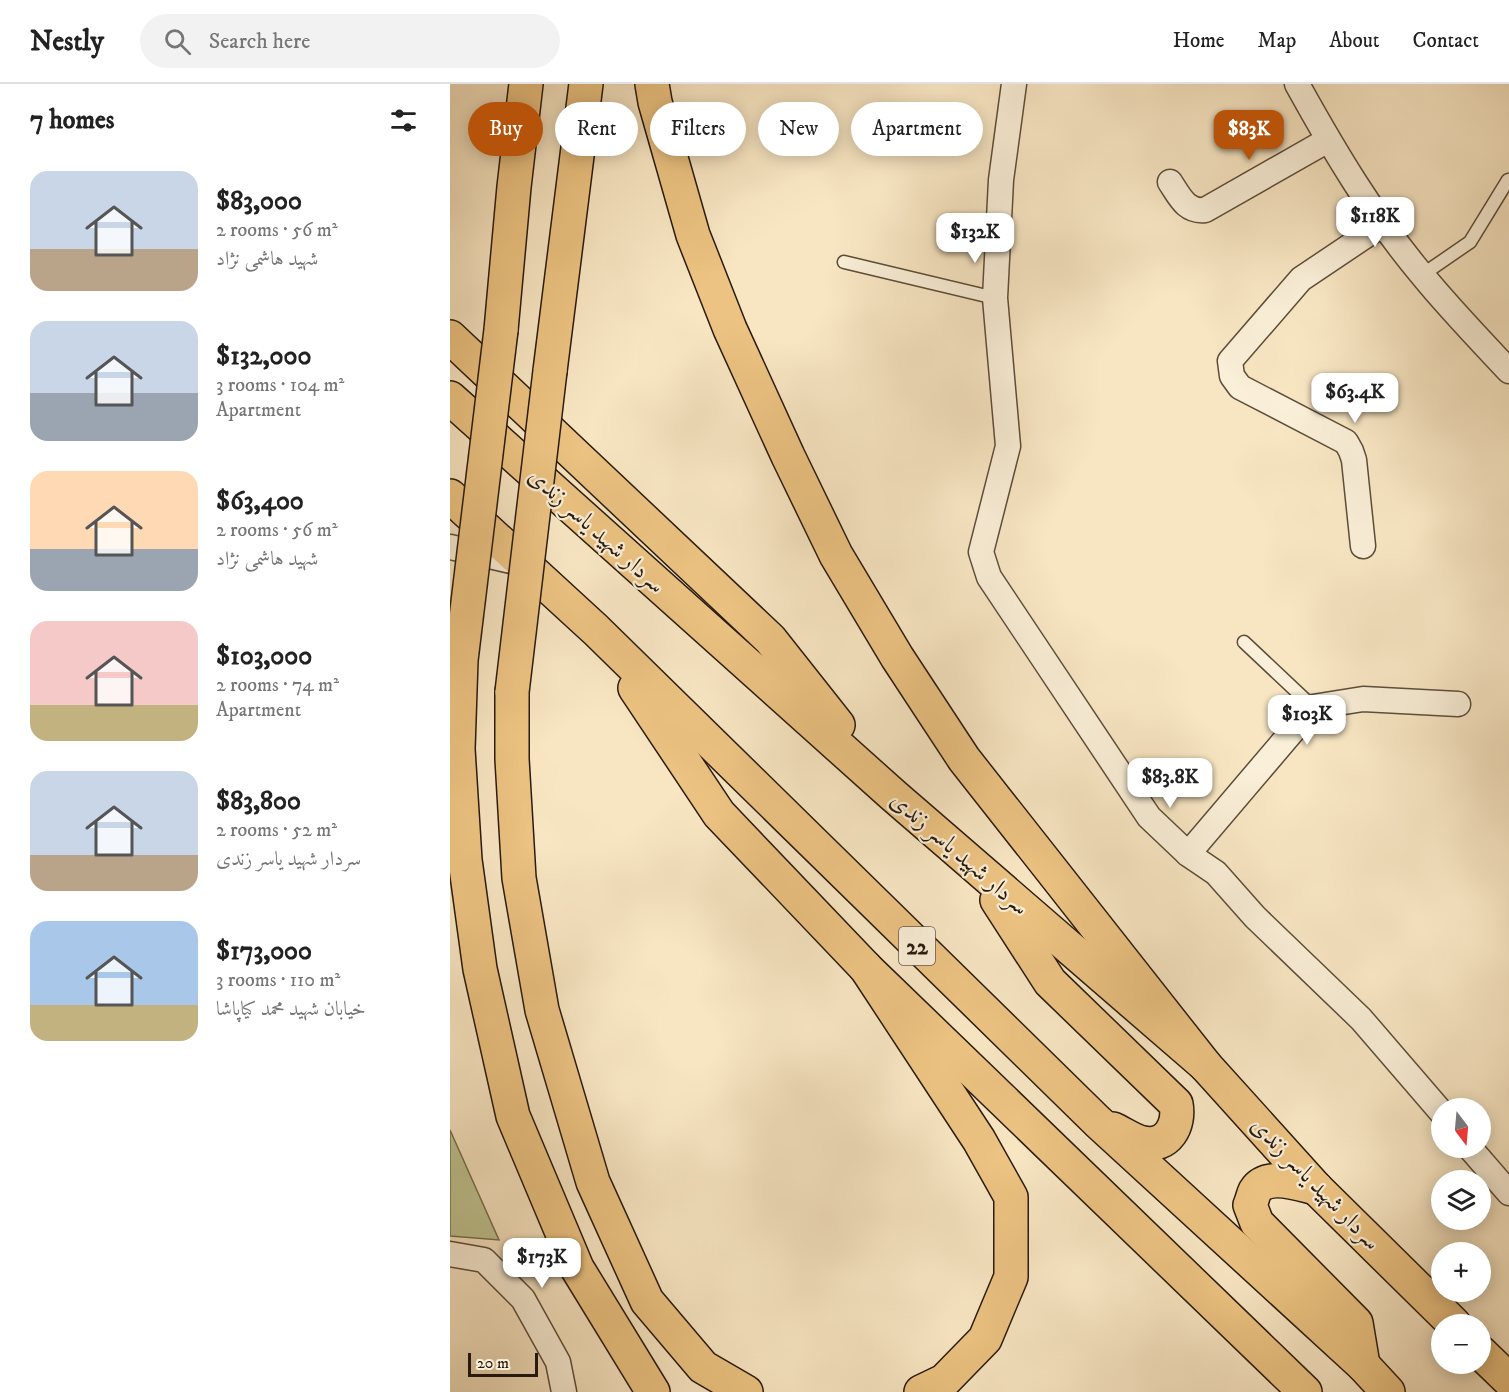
<!DOCTYPE html>
<html lang="en">
<head>
<meta charset="utf-8">
<style>
  body { margin:0; font-family:"IM FELL DW Pica",Amiri,serif; background:#f2f2f2; color:#222; height:100vh; display:flex; flex-direction:column; font-size:22px; white-space:nowrap }
  * { box-sizing:border-box; margin:0 }
  p { font-size:20px; color:#767676 }
  .icon { flex:none; width:33px; height:33px; fill:none; stroke:currentColor; stroke-width:2; stroke-linecap:round; stroke-linejoin:round }
  .map { position:relative; flex:1; overflow:hidden }
  .details { display:flex; flex-direction:column; background:#fff; width:450px }
  .details>* { flex:none }
  .top-card { position:absolute; left:18px; top:18px; width:570px; height:54px; display:flex; gap:12px }
  .needle { width:39px; rotate:164deg }
  .buttons { position:absolute; left:981px; top:1014px; display:grid; gap:12px }
  .buttons a { display:grid; place-items:center; width:60px; height:60px; border-radius:50%; background:#fff; box-shadow:0 3px 15px #0003; font-size:30px }
  .scale { position:absolute; left:18px; bottom:15px; width:70px; box-sizing:border-box; padding-left:6px; border:3px solid #281a0c; border-top:0; font-size:16px; line-height:21px; white-space:nowrap; color:#281a0c; -webkit-text-stroke:4px #faefd8; paint-order:stroke }
  .price { position:absolute; translate:-50% -51px; padding:0 14px; border-radius:12px; background:#fff; color:#222; font-size:20px; line-height:39px; filter:drop-shadow(0 2px 3px #0008) }
  .price::after { content:''; position:absolute; left:50%; top:36px; width:18px; height:14px; margin-left:-9px; background:inherit; clip-path:polygon(0 0,100% 0,50% 100%) }
  .price.on { background:#b45309; color:#fff }
  ul { padding:0; list-style:none }
  li { display:flex; align-items:center; gap:18px; height:150px; padding:0 30px }
  li span { display:grid; place-items:center; flex:none; width:168px; height:120px; border-radius:18px; color:#555 }
  li>.icon { margin-inline-start:auto }
  span .icon { width:72px; height:72px; fill:#fffc; stroke-width:1 }
  li b { font-size:26px }
  h2 { display:flex; justify-content:space-between; align-items:center; height:72px; padding:0 30px; font-size:26px }
  .tag { padding:0 21px; border-radius:27px; background:#fff; box-shadow:0 3px 15px #0003; font-size:21px; line-height:54px }
  .tag.on { background:#b45309; color:#fff }
  header { display:flex; align-items:center; gap:36px; box-sizing:border-box; height:84px; padding:0 30px; background:#fff; border-bottom:2px solid #e0e0e0 }
  header strong { font-size:28px }
  nav { display:flex; gap:33px; margin-inline-start:auto; font-size:21px }
  .search { width:420px; height:54px; background:#f2f2f2; display:flex; align-items:center; gap:15px; box-sizing:border-box; padding:0 21px; border-radius:33px; color:#767676; font-size:22px }
  main { display:flex; flex:1; min-height:0 }
  .map>svg:first-child { display:block }
  .green { fill:#bfc492; stroke:#746f4f; stroke-width:1.5 }
  .lines { fill:none; stroke-linecap:round; stroke-linejoin:round }
  .service-casing { stroke:#5c4d3a; stroke-width:15 }
  .minor-casing { stroke:#5c4d3a; stroke-width:27 }
  .trunk-casing { stroke:#281a0c; stroke-width:36 }
  .motorway-casing { stroke:#281a0c; stroke-width:36 }
  .service { stroke:#faefd8; stroke-width:12 }
  .minor { stroke:#faefd8; stroke-width:24 }
  .trunk { stroke:#ecc382; stroke-width:33 }
  .motorway { stroke:#ecc382; stroke-width:33 }
  .motorway-bridge-casing { stroke:#281a0c; stroke-width:36; stroke-linecap:butt }
  .motorway-bridge { stroke:#ecc382; stroke-width:33 }
  .labels { text-anchor:middle; stroke-width:4.5; stroke-linejoin:round; paint-order:stroke }
  .shield { fill:#faefd8; stroke:#675a49; stroke-width:1.5 }
  .shield-label { font-size:22px; font-weight:bold; fill:#281a0c }
  .street-label { font-size:24px; fill:#281a0c; stroke:#faefd8 }
</style>
</head>
<body>
<header>
<strong>Nestly</strong>
<div class="search"><svg class="icon" aria-label="search" viewBox="0 0 24 24"><circle cx="10" cy="10" r="6"/><path d="M15 15l6 6"/></svg>Search here</div>
<nav><a>Home</a><a>Map</a><a>About</a><a>Contact</a></nav>
</header>
<main>
<section class="details">
<h2>7 homes<svg class="icon" aria-label="filters" viewBox="0 0 24 24"><path d="M4 7h16M4 17h16"/><circle cx="9" cy="7" r="2"/><circle cx="15" cy="17" r="2"/></svg></h2>
<ul>
<li><span style="background:linear-gradient(#c9d6e8 65%,#b9a48a 0)"><svg class="icon" aria-label="home" viewBox="0 0 24 24"><path d="M3 11l9-7 9 7M6 9v11h12V9"/></svg></span><div><b>$83,000</b><p>2 rooms · 56 m²</p><p>شهید هاشمی نژاد</p></div></li>
<li><span style="background:linear-gradient(#c9d6e8 60%,#9aa5b1 0)"><svg class="icon" aria-label="home" viewBox="0 0 24 24"><path d="M3 11l9-7 9 7M6 9v11h12V9"/></svg></span><div><b>$132,000</b><p>3 rooms · 104 m²</p><p>Apartment</p></div></li>
<li><span style="background:linear-gradient(#ffd9b3 65%,#9aa5b1 0)"><svg class="icon" aria-label="home" viewBox="0 0 24 24"><path d="M3 11l9-7 9 7M6 9v11h12V9"/></svg></span><div><b>$63,400</b><p>2 rooms · 56 m²</p><p>شهید هاشمی نژاد</p></div></li>
<li><span style="background:linear-gradient(#f6c9c9 70%,#c2b280 0)"><svg class="icon" aria-label="home" viewBox="0 0 24 24"><path d="M3 11l9-7 9 7M6 9v11h12V9"/></svg></span><div><b>$103,000</b><p>2 rooms · 74 m²</p><p>Apartment</p></div></li>
<li><span style="background:linear-gradient(#c9d6e8 70%,#b9a48a 0)"><svg class="icon" aria-label="home" viewBox="0 0 24 24"><path d="M3 11l9-7 9 7M6 9v11h12V9"/></svg></span><div><b>$83,800</b><p>2 rooms · 52 m²</p><p>سردار شهید یاسر زندی</p></div></li>
<li><span style="background:linear-gradient(#a9c7e8 70%,#c2b280 0)"><svg class="icon" aria-label="home" viewBox="0 0 24 24"><path d="M3 11l9-7 9 7M6 9v11h12V9"/></svg></span><div><b>$173,000</b><p>3 rooms · 110 m²</p><p>خیابان شهید محمد کیاپاشا</p></div></li>
</ul>
</section>
<div class="map">
<svg width="1059" height="1308" viewBox="0 0 1059 1308">
  <rect width="100%" height="100%" fill="#f8e6c3"/>
  <filter id="stains"><feTurbulence type="fractalNoise" baseFrequency=".00333" numOctaves="4"/><feColorMatrix values="0 0 0 0 .2 0 0 0 0 .09 0 0 0 0 .02 0 0 0 .5 -.17"/></filter>
  <radialGradient id="worn" r=".72"><stop offset=".6" stop-color="#630" stop-opacity="0"/><stop offset="1" stop-color="#630" stop-opacity=".3"/></radialGradient>
  <!-- green -->
  <polygon class="green" points="0,1046 49,1156 0,1152"/>
  <g class="lines">
    <!-- service casing -->
    <g class="service-casing">
      <g id="service">
        <polyline points="394,178 545,214"/>
        <polyline points="972,191 1020,158 1058,96"/>
        <polyline points="794,558 863,623"/>
      </g>
    </g>
    <!-- minor casing -->
    <g class="minor-casing">
      <g id="minor">
        <polyline points="564,0 551,96 545,214 558,362 531,468 539,493 699,733 738,770 766,789 805,833 911,935 992,1029"/>
        <path d="M847,0C884,67 924,134 973,192C1000,225 1030,256 1059,287"/>
        <path d="M720,98C730,113 736,128 755,126L878,56"/>
        <polyline points="913,462 904,376 901,367 896,358 790,303 782,292 780,277 851,195 933,140"/>
        <polyline points="0,463 74,480"/>
        <polyline points="738,770 863,623 913,615 1008,620"/>
        <polyline points="1020,1064 1059,1109"/>
        <polyline points="0,1170 34,1176 73,1215 108,1278 114,1308"/>
      </g>
    </g>
    <!-- trunk casing -->
    <g class="trunk-casing">
      <g id="trunk">
        <polyline points="0,253 320,555 388,641"/>
        <polyline points="0,314 443,711 755,981 866,1104 1004,1240"/>
        <polyline points="0,412 146,546 648,1038 913,1281 938,1308"/>
        <polyline points="185,604 269,730 416,884 855,1308"/>
        <path d="M547,816L600,898L726,1020C730,1041 718,1064 693,1059C683,1057 672,1049 663,1045"/>
        <path d="M866,1104C849,1100 817,1088 805,1107C803,1111 802,1117 800,1121L807,1139L906,1239L913,1281"/>
        <polyline points="1030,1268 1059,1296"/>
      </g>
    </g>
    <!-- motorway casing -->
    <g class="motorway-casing">
      <g id="motorway">
        <polyline points="202,0 205,18 243,151 280,245 338,372 386,471 447,573 514,675 755,981"/>
        <polyline points="51,246 64,103 76,0"/>
        <polyline points="100,287 136,0"/>
        <polyline points="11,576 8,665 15,776 30,885 63,1032 127,1184 203,1308"/>
        <polyline points="62,608 62,675 69,794 92,926 143,1098 197,1217 253,1283 296,1308"/>
        <polyline points="416,884 529,1056 561,1113 561,1193 535,1255 494,1297 471,1308"/>
      </g>
    </g>
    <!-- service -->
    <use href="#service" class="service"/>
    <!-- minor -->
    <use href="#minor" class="minor"/>
    <!-- trunk -->
    <use href="#trunk" class="trunk"/>
    <!-- motorway -->
    <use href="#motorway" class="motorway"/>
    <!-- motorway-bridge casing -->
    <g class="motorway-bridge-casing">
      <g id="motorway-bridge">
        <polyline points="11,576 51,246"/>
        <polyline points="62,608 100,287"/>
      </g>
    </g>
    <!-- motorway-bridge -->
    <use href="#motorway-bridge" class="motorway-bridge"/>
  </g>
  <g class="labels">
    <!-- shield labels -->
    <rect class="shield" x="449" y="843" width="36" height="38" rx="4.5"/>
    <g class="shield-label">
      <text x="467" y="870">22</text>
    </g>
    <!-- street labels -->
    <g class="street-label">
      <text transform="translate(147 446) rotate(42)" y="8">سردار شهید یاسر زندی</text>
      <text transform="translate(510 769) rotate(41)" y="8">سردار شهید یاسر زندی</text>
      <text transform="translate(866 1099) rotate(46)" y="8">سردار شهید یاسر زندی</text>
    </g>
  </g>
  <rect width="100%" height="100%" filter="url(#stains)"/>
  <rect width="100%" height="100%" fill="url(#worn)"/>
</svg>
<div class="buttons">
<a><svg class="needle" viewBox="-14 -14 28 28"><path d="M0-13l5 13h-10z" fill="#e53935"/><path d="M0 13l5-13h-10z" fill="#767676"/></svg></a>
<a><svg class="icon" aria-label="layers" viewBox="0 0 24 24"><path d="M12 4l9 5-9 5-9-5zM3 14l9 5 9-5"/></svg></a>
<a>+</a>
<a>−</a>
</div>
<div class="scale">20 m</div>
<b class="price on" style="left:799px;top:77px">$83K</b>
<b class="price" style="left:925px;top:164px">$118K</b>
<b class="price" style="left:525px;top:180px">$132K</b>
<b class="price" style="left:905px;top:340px">$63.4K</b>
<b class="price" style="left:857px;top:662px">$103K</b>
<b class="price" style="left:720px;top:725px">$83.8K</b>
<b class="price" style="left:92px;top:1205px">$173K</b>
<div class="top-card">
<a class="tag on">Buy</a>
<a class="tag">Rent</a>
<a class="tag">Filters</a>
<a class="tag">New</a>
<a class="tag">Apartment</a>
</div>
</div>
</main>
</body>
</html>
